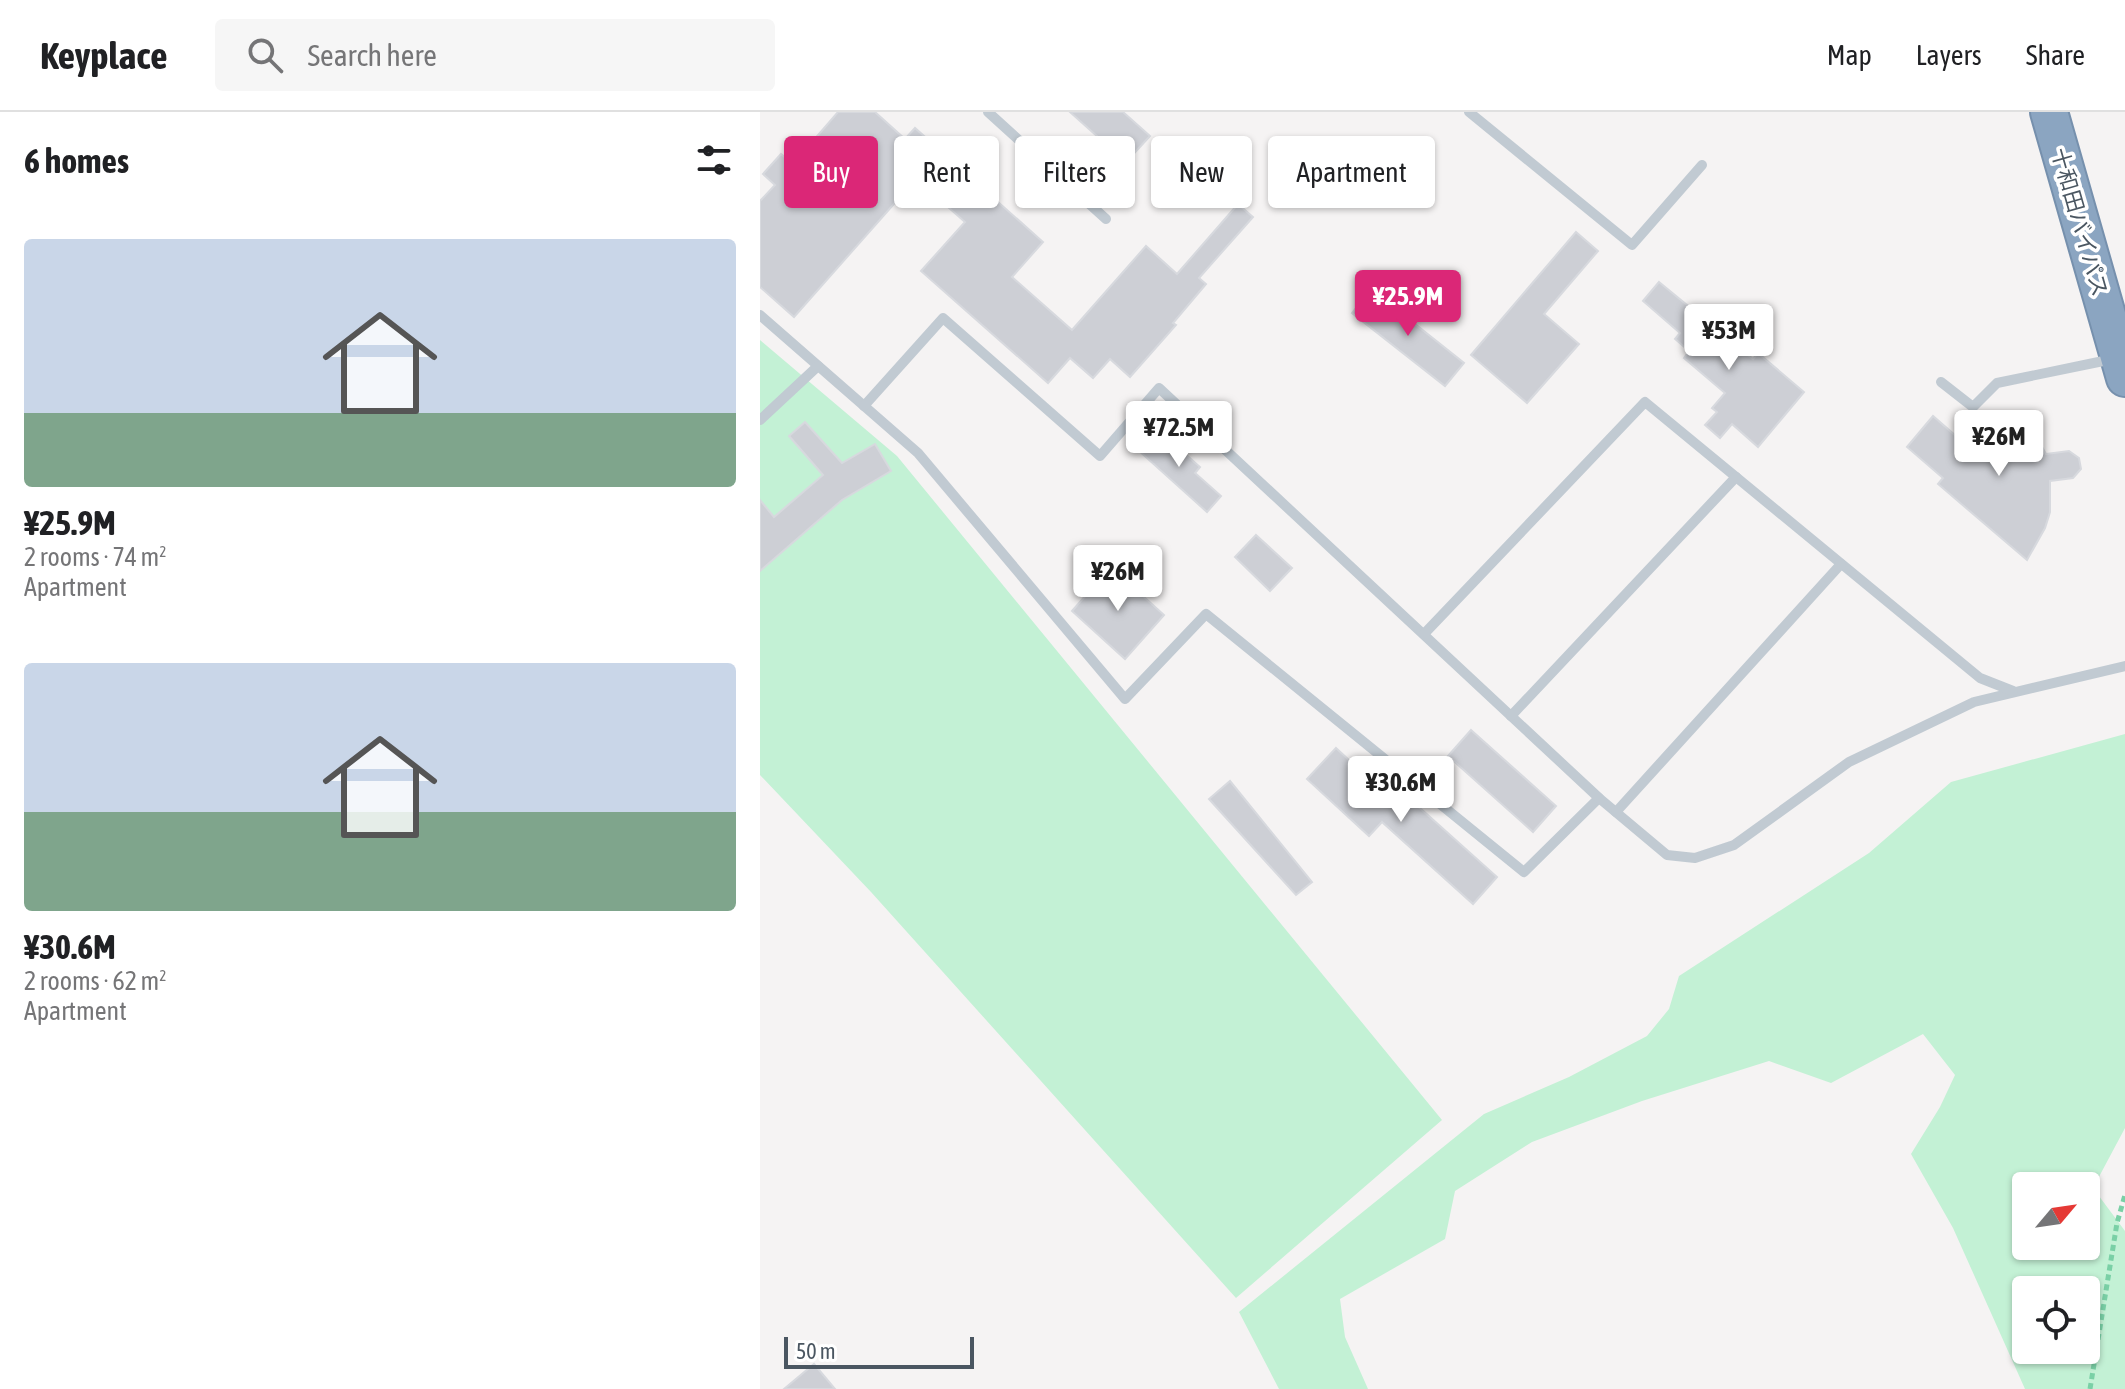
<!DOCTYPE html>
<html lang="en">
<head>
<meta charset="utf-8">
<style>
  body { margin:0; font-family:"Asap Condensed","Noto Sans JP",sans-serif; background:#f6f6f6; color:#202124; height:100vh; display:flex; flex-direction:column; font-size:30px; white-space:nowrap }
  * { box-sizing:border-box; margin:0 }
  p { font-size:26px; color:#757577 }
  .icon { flex:none; width:44px; height:44px; fill:none; stroke:currentColor; stroke-width:2; stroke-linecap:round; stroke-linejoin:round }
  .map { position:relative; flex:1; overflow:hidden }
  .details { display:flex; flex-direction:column; background:#fff; width:760px }
  .details>* { flex:none }
  .hud { position:absolute; left:24px; top:24px; width:760px; height:72px; display:flex; gap:16px }
  .needle { width:52px; rotate:61deg }
  .controls { position:absolute; left:1252px; top:1060px; display:grid; gap:16px }
  .controls a { display:grid; place-items:center; width:88px; height:88px; border-radius:8px; background:#fff; box-shadow:0 2px 6px #0004; font-size:40px }
  .scale { position:absolute; left:24px; bottom:20px; width:190px; box-sizing:border-box; padding-left:8px; border:4px solid #4a5661; border-top:0; font-size:22px; line-height:28px; white-space:nowrap; color:#4a5661; -webkit-text-stroke:6px #fff; paint-order:stroke }
  .price { position:absolute; translate:-50% -68px; padding:0 18px; border-radius:8px; background:#fff; color:#222; font-size:26px; line-height:52px; filter:drop-shadow(0 2px 4px #0008) }
  .price::after { content:''; position:absolute; left:50%; top:48px; width:24px; height:18px; margin-left:-12px; background:inherit; clip-path:polygon(0 0,100% 0,50% 100%) }
  .price.current { background:#db2777; color:#fff }
  ul { padding:0; list-style:none }
  li { display:grid; align-content:center; gap:16px; height:424px; padding:0 24px }
  li span { display:grid; place-items:center; height:248px; border-radius:8px; color:#555 }
  li>.icon { margin-inline-start:auto }
  span .icon { width:144px; height:144px; fill:#fffc; stroke-width:1 }
  li b { font-size:34px }
  h2 { display:flex; justify-content:space-between; align-items:center; height:96px; padding:0 24px; font-size:34px }
  .tag { padding:0 28px; border-radius:8px; background:#fff; box-shadow:0 2px 6px #0004; font-size:28px; line-height:72px }
  .tag.current { background:#db2777; color:#fff }
  header { display:flex; align-items:center; gap:48px; box-sizing:border-box; height:112px; padding:0 40px; background:#fff; border-bottom:2px solid #e0e0e0 }
  header strong { font-size:38px }
  nav { display:flex; gap:44px; margin-inline-start:auto; font-size:28px }
  .search { width:560px; height:72px; background:#f6f6f6; display:flex; align-items:center; gap:20px; box-sizing:border-box; padding:0 28px; border-radius:8px; color:#757577; font-size:30px }
  main { display:flex; flex:1; min-height:0 }
  .map>svg:first-child { display:block }
  .green { fill:#c3f1d5; fill-rule:evenodd }
  .building { fill:#cdcfd5; stroke:#d7d9de; stroke-width:2 }
  .lines { fill:none; stroke-linecap:round; stroke-linejoin:round }
  .highway-casing { stroke:#7690ad; stroke-width:40 }
  .path { stroke:#7ad0a6; stroke-width:5; stroke-dasharray:6 4; stroke-linecap:butt }
  .lane { stroke:#c1cad2; stroke-width:10 }
  .highway { stroke:#8ba5c1; stroke-width:36 }
  .labels { text-anchor:middle; stroke-width:7; stroke-linejoin:round; paint-order:stroke }
  .street-label { font-size:22px; fill:#4a5661; stroke:#fff }
</style>
</head>
<body>
<header>
<strong>Keyplace</strong>
<div class="search"><svg class="icon" aria-label="search" viewBox="0 0 24 24"><circle cx="10" cy="10" r="6"/><path d="M15 15l6 6"/></svg>Search here</div>
<nav><a>Map</a><a>Layers</a><a>Share</a></nav>
</header>
<main>
<section class="details">
<h2>6 homes<svg class="icon" aria-label="filters" viewBox="0 0 24 24"><path d="M4 7h16M4 17h16"/><circle cx="9" cy="7" r="2"/><circle cx="15" cy="17" r="2"/></svg></h2>
<ul>
<li><span style="background:linear-gradient(#c9d6e8 70%,#7fa58c 0)"><svg class="icon" aria-label="home" viewBox="0 0 24 24"><path d="M3 11l9-7 9 7M6 9v11h12V9"/></svg></span><div><b>¥25.9M</b><p>2 rooms · 74 m²</p><p>Apartment</p></div></li>
<li><span style="background:linear-gradient(#c9d6e8 60%,#7fa58c 0)"><svg class="icon" aria-label="home" viewBox="0 0 24 24"><path d="M3 11l9-7 9 7M6 9v11h12V9"/></svg></span><div><b>¥30.6M</b><p>2 rooms · 62 m²</p><p>Apartment</p></div></li>
</ul>
</section>
<div class="map">
<svg width="1365" height="1277" viewBox="0 0 1365 1277">
  <rect width="100%" height="100%" fill="#f5f3f3"/>
  <!-- green -->
  <g class="green">
    <polygon points="0,228 137,344 682,1008 476,1186 111,780 0,663"/>
    <path d="M1365,622V1016L1333,1076L1365,1119V1277H1265L1193,1116L1151,1042L1180,995L1195,963L1163,922L1071,971L1009,949L882,989L772,1030L695,1079L685,1127L580,1187L585,1225L608,1277H519L479,1200L724,1002L809,965L887,924L909,897L919,864L1109,741L1191,670ZM1266,1074H1326V1134H1266ZM1266,1178H1326V1238H1266Z"/>
  </g>
  <!-- building -->
  <g class="building">
    <polygon points="78,0 115,0 145,27 155,16 283,130 252,165 312,218 386,134 417,162 478,92 493,105 439,166 446,172 413,211 416,213 370,265 350,247 333,266 310,246 288,271 161,159 205,110 156,67 34,205 0,175 0,89 15,73 3,62 21,42 33,52"/>
    <polygon points="310,0 363,0 390,24 366,50"/>
    <polygon points="816,120 838,139 784,202 819,232 767,291 711,243"/>
    <polygon points="899,170 993,247 998,241 1044,280 998,335 972,312 960,326 945,313 957,300 952,296 965,281 924,246 929,239 915,227 920,221 883,189"/>
    <polygon points="611,177 704,251 685,274 592,201"/>
    <polygon points="1254,303 1277,326 1286,342 1309,339 1319,346 1321,357 1313,366 1290,369 1290,400 1285,416 1267,448 1178,372 1183,366 1147,335 1173,304 1219,344"/>
    <polygon points="45,310 82,351 115,332 131,359 82,388 0,459 0,388 14,405 63,363 29,324"/>
    <polygon points="397,317 440,355 435,361 461,384 447,400 378,338"/>
    <polygon points="496,423 532,456 510,479 475,445"/>
    <polygon points="351,455 404,503 365,547 312,499"/>
    <polygon points="711,618 796,694 773,720 688,644"/>
    <polygon points="576,636 643,698 651,688 737,765 713,792 622,710 609,724 547,667"/>
    <polygon points="470,669 552,770 536,783 449,687"/>
    <polygon points="54,1252 75,1277 24,1277"/>
  </g>
  <g class="lines">
    <!-- highway casing -->
    <g class="highway-casing">
      <polyline id="highway" points="1289,0 1365,266"/>
    </g>
    <!-- path -->
    <polyline class="path" points="1330,1277 1357,1111 1365,1083"/>
    <!-- lane -->
    <g class="lane">
      <polyline points="228,0 346,107"/>
      <polyline points="709,0 872,133 942,53"/>
      <polyline points="0,203 158,341 365,587 446,502 764,760 839,686"/>
      <polyline points="1181,270 1213,295 1237,271 1353,247"/>
      <polyline points="104,294 183,206 340,344 399,276 839,686 907,743 935,746 974,733 1089,650 1214,590 1365,554"/>
      <polyline points="0,308 58,254"/>
      <polyline points="664,522 885,290 1220,566 1253,579"/>
      <polyline points="751,604 976,365"/>
      <polyline points="856,700 1081,452"/>
    </g>
    <!-- highway -->
    <use href="#highway" class="highway"/>
  </g>
  <g class="labels">
    <!-- street labels -->
    <g class="street-label">
      <text transform="translate(1320 110) rotate(74)" y="8">十和田バイパス</text>
    </g>
  </g>
</svg>
<div class="controls">
<a><svg class="needle" viewBox="-14 -14 28 28"><path d="M0-13l5 13h-10z" fill="#e53935"/><path d="M0 13l5-13h-10z" fill="#757577"/></svg></a>
<a><svg class="icon" aria-label="locate" viewBox="0 0 24 24"><circle cx="12" cy="12" r="6"/><path d="M12 2v4M12 18v4M2 12h4M18 12h4"/></svg></a>
</div>
<div class="scale">50 m</div>
<b class="price current" style="left:648px;top:226px">¥25.9M</b>
<b class="price" style="left:969px;top:260px">¥53M</b>
<b class="price" style="left:419px;top:357px">¥72.5M</b>
<b class="price" style="left:1239px;top:366px">¥26M</b>
<b class="price" style="left:358px;top:501px">¥26M</b>
<b class="price" style="left:641px;top:712px">¥30.6M</b>
<div class="hud">
<a class="tag current">Buy</a>
<a class="tag">Rent</a>
<a class="tag">Filters</a>
<a class="tag">New</a>
<a class="tag">Apartment</a>
</div>
</div>
</main>
</body>
</html>
